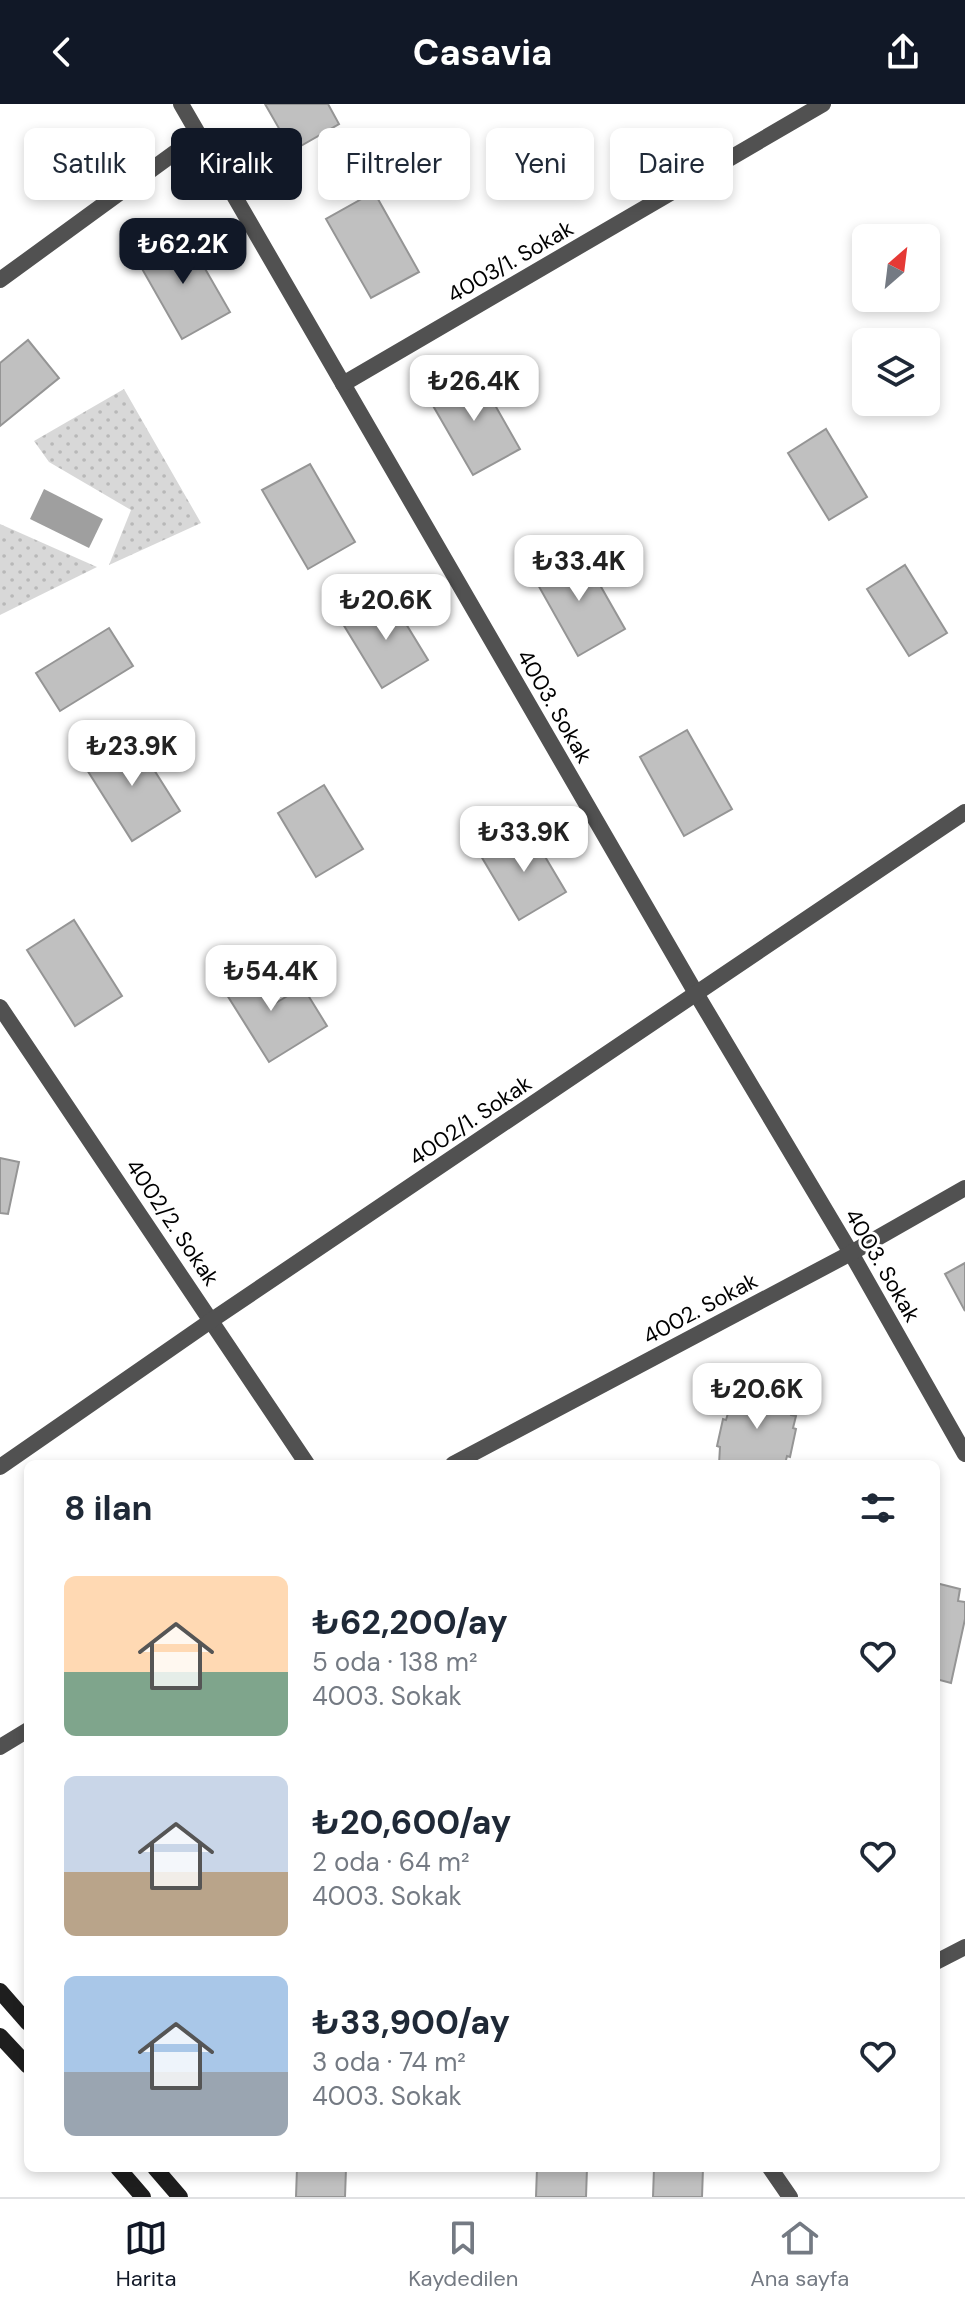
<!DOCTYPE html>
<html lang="tr">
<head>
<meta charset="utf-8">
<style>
  body { margin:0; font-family:"DM Sans",sans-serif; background:#f6f6f7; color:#1f2937; height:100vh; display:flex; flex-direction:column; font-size:30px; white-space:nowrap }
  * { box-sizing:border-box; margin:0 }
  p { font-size:26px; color:#747a83 }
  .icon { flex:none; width:44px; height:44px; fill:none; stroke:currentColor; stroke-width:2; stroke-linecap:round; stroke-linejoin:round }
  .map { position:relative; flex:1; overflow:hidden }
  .sheet { position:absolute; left:24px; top:1356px; width:916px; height:712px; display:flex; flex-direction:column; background:#fff; border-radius:12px; box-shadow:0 4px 12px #0003 }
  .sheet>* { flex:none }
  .guide { position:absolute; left:24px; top:24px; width:918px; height:72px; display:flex; gap:16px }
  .needle { width:52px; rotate:28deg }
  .fabs { position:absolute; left:852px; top:120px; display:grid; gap:16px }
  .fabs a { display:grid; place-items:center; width:88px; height:88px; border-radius:12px; background:#fff; box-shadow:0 4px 12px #0003; font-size:40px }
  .price { position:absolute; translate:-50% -68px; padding:0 18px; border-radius:16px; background:#fff; color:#222; font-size:26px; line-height:52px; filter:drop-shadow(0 2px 4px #0008) }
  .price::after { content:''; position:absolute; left:50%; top:48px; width:24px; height:18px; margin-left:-12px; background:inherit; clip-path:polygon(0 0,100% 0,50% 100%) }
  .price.current { background:#111827; color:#fff }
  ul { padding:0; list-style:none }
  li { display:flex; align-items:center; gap:24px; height:200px; padding:0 40px }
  li span { display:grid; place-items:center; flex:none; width:224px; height:160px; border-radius:12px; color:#555 }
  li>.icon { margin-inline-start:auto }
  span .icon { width:96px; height:96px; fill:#fffc; stroke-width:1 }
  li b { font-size:34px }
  h2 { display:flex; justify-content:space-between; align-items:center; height:96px; padding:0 40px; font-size:34px }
  .pill { padding:0 28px; border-radius:12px; background:#fff; box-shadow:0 4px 12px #0003; font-size:28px; line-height:72px }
  .pill.current { background:#111827; color:#fff }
  header { display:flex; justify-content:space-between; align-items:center; height:104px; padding:0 40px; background:#111827; color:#fff; font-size:36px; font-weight:800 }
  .dock { display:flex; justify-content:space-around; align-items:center; height:112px; border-top:2px solid #e0e1e3; background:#fff; font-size:22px; color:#747a83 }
  .dock a { display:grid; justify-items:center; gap:4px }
  .dock .current { color:#111827 }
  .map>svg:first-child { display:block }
  .grass { fill:url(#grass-dots) }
  .water { fill:#9f9f9f }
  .building { fill:#c0c0c0; stroke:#959595; stroke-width:2 }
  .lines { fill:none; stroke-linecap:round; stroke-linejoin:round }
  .minor { stroke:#515151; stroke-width:16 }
  .secondary { stroke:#1e1e1e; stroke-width:16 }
  .labels { text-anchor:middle; stroke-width:6; stroke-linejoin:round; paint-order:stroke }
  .street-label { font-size:22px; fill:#000; stroke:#fff }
</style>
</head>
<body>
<header><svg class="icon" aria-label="back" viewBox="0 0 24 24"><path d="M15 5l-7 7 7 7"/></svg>Casavia<svg class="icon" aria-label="share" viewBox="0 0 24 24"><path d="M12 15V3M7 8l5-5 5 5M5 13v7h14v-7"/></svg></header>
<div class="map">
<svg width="965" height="2093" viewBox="0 0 965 2093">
  <defs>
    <pattern id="grass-dots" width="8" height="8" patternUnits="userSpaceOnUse" patternTransform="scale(2)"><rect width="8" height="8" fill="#d8d8d8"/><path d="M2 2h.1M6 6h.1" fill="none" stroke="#b8b8b8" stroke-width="1.8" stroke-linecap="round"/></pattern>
  </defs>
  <rect width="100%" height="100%" fill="#fff"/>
  <!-- grass -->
  <g class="grass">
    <polygon points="124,285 201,419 109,461 131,406 49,358 34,337"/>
    <polygon points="0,420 97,463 0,511"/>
  </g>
  <!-- water -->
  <polygon class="water" points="44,385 103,415 89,444 30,415"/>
  <!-- building -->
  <g class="building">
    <polygon points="265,0 328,0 339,20 292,47"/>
    <polygon points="374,88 419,168 371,194 326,115"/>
    <polygon points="185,130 230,208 182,235 137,156"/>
    <polygon points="28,236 59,274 0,322 0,259"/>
    <polygon points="475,266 520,345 473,371 428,293"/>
    <polygon points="826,325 867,393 829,416 788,349"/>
    <polygon points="310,360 355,438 308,465 262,386"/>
    <polygon points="580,446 625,525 578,552 533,472"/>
    <polygon points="905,461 947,529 909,552 867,485"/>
    <polygon points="389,492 428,556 382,584 343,520"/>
    <polygon points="109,524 133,562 60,607 36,569"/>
    <polygon points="687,626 732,705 684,732 640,653"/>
    <polygon points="132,631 180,707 132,737 84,661"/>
    <polygon points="324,681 363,745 316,773 278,709"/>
    <polygon points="528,724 566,788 519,816 481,752"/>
    <polygon points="74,816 122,892 75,922 27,846"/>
    <polygon points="245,858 272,901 303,883 327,922 269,958 217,875"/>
    <polygon points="0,1054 19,1058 8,1110 0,1109"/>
    <polygon points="965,1159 965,1207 945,1170"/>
    <polygon points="742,1287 784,1296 783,1299 793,1301 791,1311 796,1312 793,1324 796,1325 790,1353 787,1352 785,1360 719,1360 720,1343 717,1342 723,1315 726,1316 733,1292 740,1294"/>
    <polygon points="936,1479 960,1485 958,1497 965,1498 965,1515 951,1579 936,1575"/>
    <polygon points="297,2064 346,2064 345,2093 296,2093"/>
    <polygon points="537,2064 587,2064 586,2093 536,2093"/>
    <polygon points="654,2064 703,2064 702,2093 653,2093"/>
  </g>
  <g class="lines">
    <!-- minor -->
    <g class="minor">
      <polyline points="181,0 697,891 851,1149 965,1350"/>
      <polyline points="0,176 199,31"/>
      <polyline points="343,280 823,0"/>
      <polyline points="0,903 307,1360"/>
      <polyline points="453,1360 851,1149 965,1084"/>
      <polyline points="0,1363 212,1216 965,708"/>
      <polyline points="0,1643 28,1626"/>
      <polyline points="936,1858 965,1843"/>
      <polyline points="770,2064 790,2093"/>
    </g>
    <!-- secondary -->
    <g class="secondary">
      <polyline points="0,1887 28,1919"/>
      <polyline points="0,1932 28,1962"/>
      <polyline points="118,2064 143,2093"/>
      <polyline points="155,2064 180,2093"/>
    </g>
  </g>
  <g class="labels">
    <!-- street labels -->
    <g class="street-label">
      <text transform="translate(510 157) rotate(-30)" y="8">4003/1. Sokak</text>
      <text transform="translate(555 602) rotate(60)" y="8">4003. Sokak</text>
      <text transform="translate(470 1016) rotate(-34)" y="8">4002/1. Sokak</text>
      <text transform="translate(173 1118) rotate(56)" y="8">4002/2. Sokak</text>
      <text transform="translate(883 1161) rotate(60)" y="8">4003. Sokak</text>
      <text transform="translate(700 1204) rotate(-28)" y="8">4002. Sokak</text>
    </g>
  </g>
</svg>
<div class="fabs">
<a><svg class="needle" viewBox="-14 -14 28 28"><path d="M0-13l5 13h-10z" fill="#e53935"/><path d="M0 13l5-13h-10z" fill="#747a83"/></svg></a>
<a><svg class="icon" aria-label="layers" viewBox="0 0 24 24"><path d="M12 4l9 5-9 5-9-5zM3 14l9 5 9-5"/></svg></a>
</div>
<b class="price current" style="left:183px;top:182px">₺62.2K</b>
<b class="price" style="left:474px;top:319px">₺26.4K</b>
<b class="price" style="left:579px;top:499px">₺33.4K</b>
<b class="price" style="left:386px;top:538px">₺20.6K</b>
<b class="price" style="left:132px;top:684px">₺23.9K</b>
<b class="price" style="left:524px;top:770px">₺33.9K</b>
<b class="price" style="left:271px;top:909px">₺54.4K</b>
<b class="price" style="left:757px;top:1327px">₺20.6K</b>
<div class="guide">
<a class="pill">Satılık</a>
<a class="pill current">Kiralık</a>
<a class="pill">Filtreler</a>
<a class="pill">Yeni</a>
<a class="pill">Daire</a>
</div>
<section class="sheet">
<h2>8 ilan<svg class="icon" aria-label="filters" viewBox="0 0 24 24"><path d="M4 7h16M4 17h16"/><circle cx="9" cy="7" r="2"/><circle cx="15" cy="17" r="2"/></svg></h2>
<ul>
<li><span style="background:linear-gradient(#ffd9b3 60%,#7fa58c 0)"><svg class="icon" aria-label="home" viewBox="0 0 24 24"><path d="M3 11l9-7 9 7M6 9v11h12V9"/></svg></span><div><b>₺62,200/ay</b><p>5 oda · 138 m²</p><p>4003. Sokak</p></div><svg class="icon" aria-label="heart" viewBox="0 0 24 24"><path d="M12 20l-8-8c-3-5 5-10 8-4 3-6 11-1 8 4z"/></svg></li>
<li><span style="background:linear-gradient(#c9d6e8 60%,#b9a48a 0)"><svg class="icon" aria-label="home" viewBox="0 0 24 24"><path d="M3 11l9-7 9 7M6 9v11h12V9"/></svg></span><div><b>₺20,600/ay</b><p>2 oda · 64 m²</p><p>4003. Sokak</p></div><svg class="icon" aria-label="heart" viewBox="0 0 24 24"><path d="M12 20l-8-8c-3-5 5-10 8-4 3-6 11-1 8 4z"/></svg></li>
<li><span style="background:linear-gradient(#a9c7e8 60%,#9aa5b1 0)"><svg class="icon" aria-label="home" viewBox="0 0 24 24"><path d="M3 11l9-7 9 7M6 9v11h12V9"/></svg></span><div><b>₺33,900/ay</b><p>3 oda · 74 m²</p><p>4003. Sokak</p></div><svg class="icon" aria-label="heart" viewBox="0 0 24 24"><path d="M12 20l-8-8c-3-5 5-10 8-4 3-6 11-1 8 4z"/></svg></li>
</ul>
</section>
</div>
<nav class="dock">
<a class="current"><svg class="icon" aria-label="map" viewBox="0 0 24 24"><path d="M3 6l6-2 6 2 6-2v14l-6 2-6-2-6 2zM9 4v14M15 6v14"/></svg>Harita</a>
<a><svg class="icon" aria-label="saved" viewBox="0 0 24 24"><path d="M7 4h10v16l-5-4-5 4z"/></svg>Kaydedilen</a>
<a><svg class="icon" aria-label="home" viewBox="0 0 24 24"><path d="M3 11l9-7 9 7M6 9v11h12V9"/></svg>Ana sayfa</a>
</nav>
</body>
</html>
